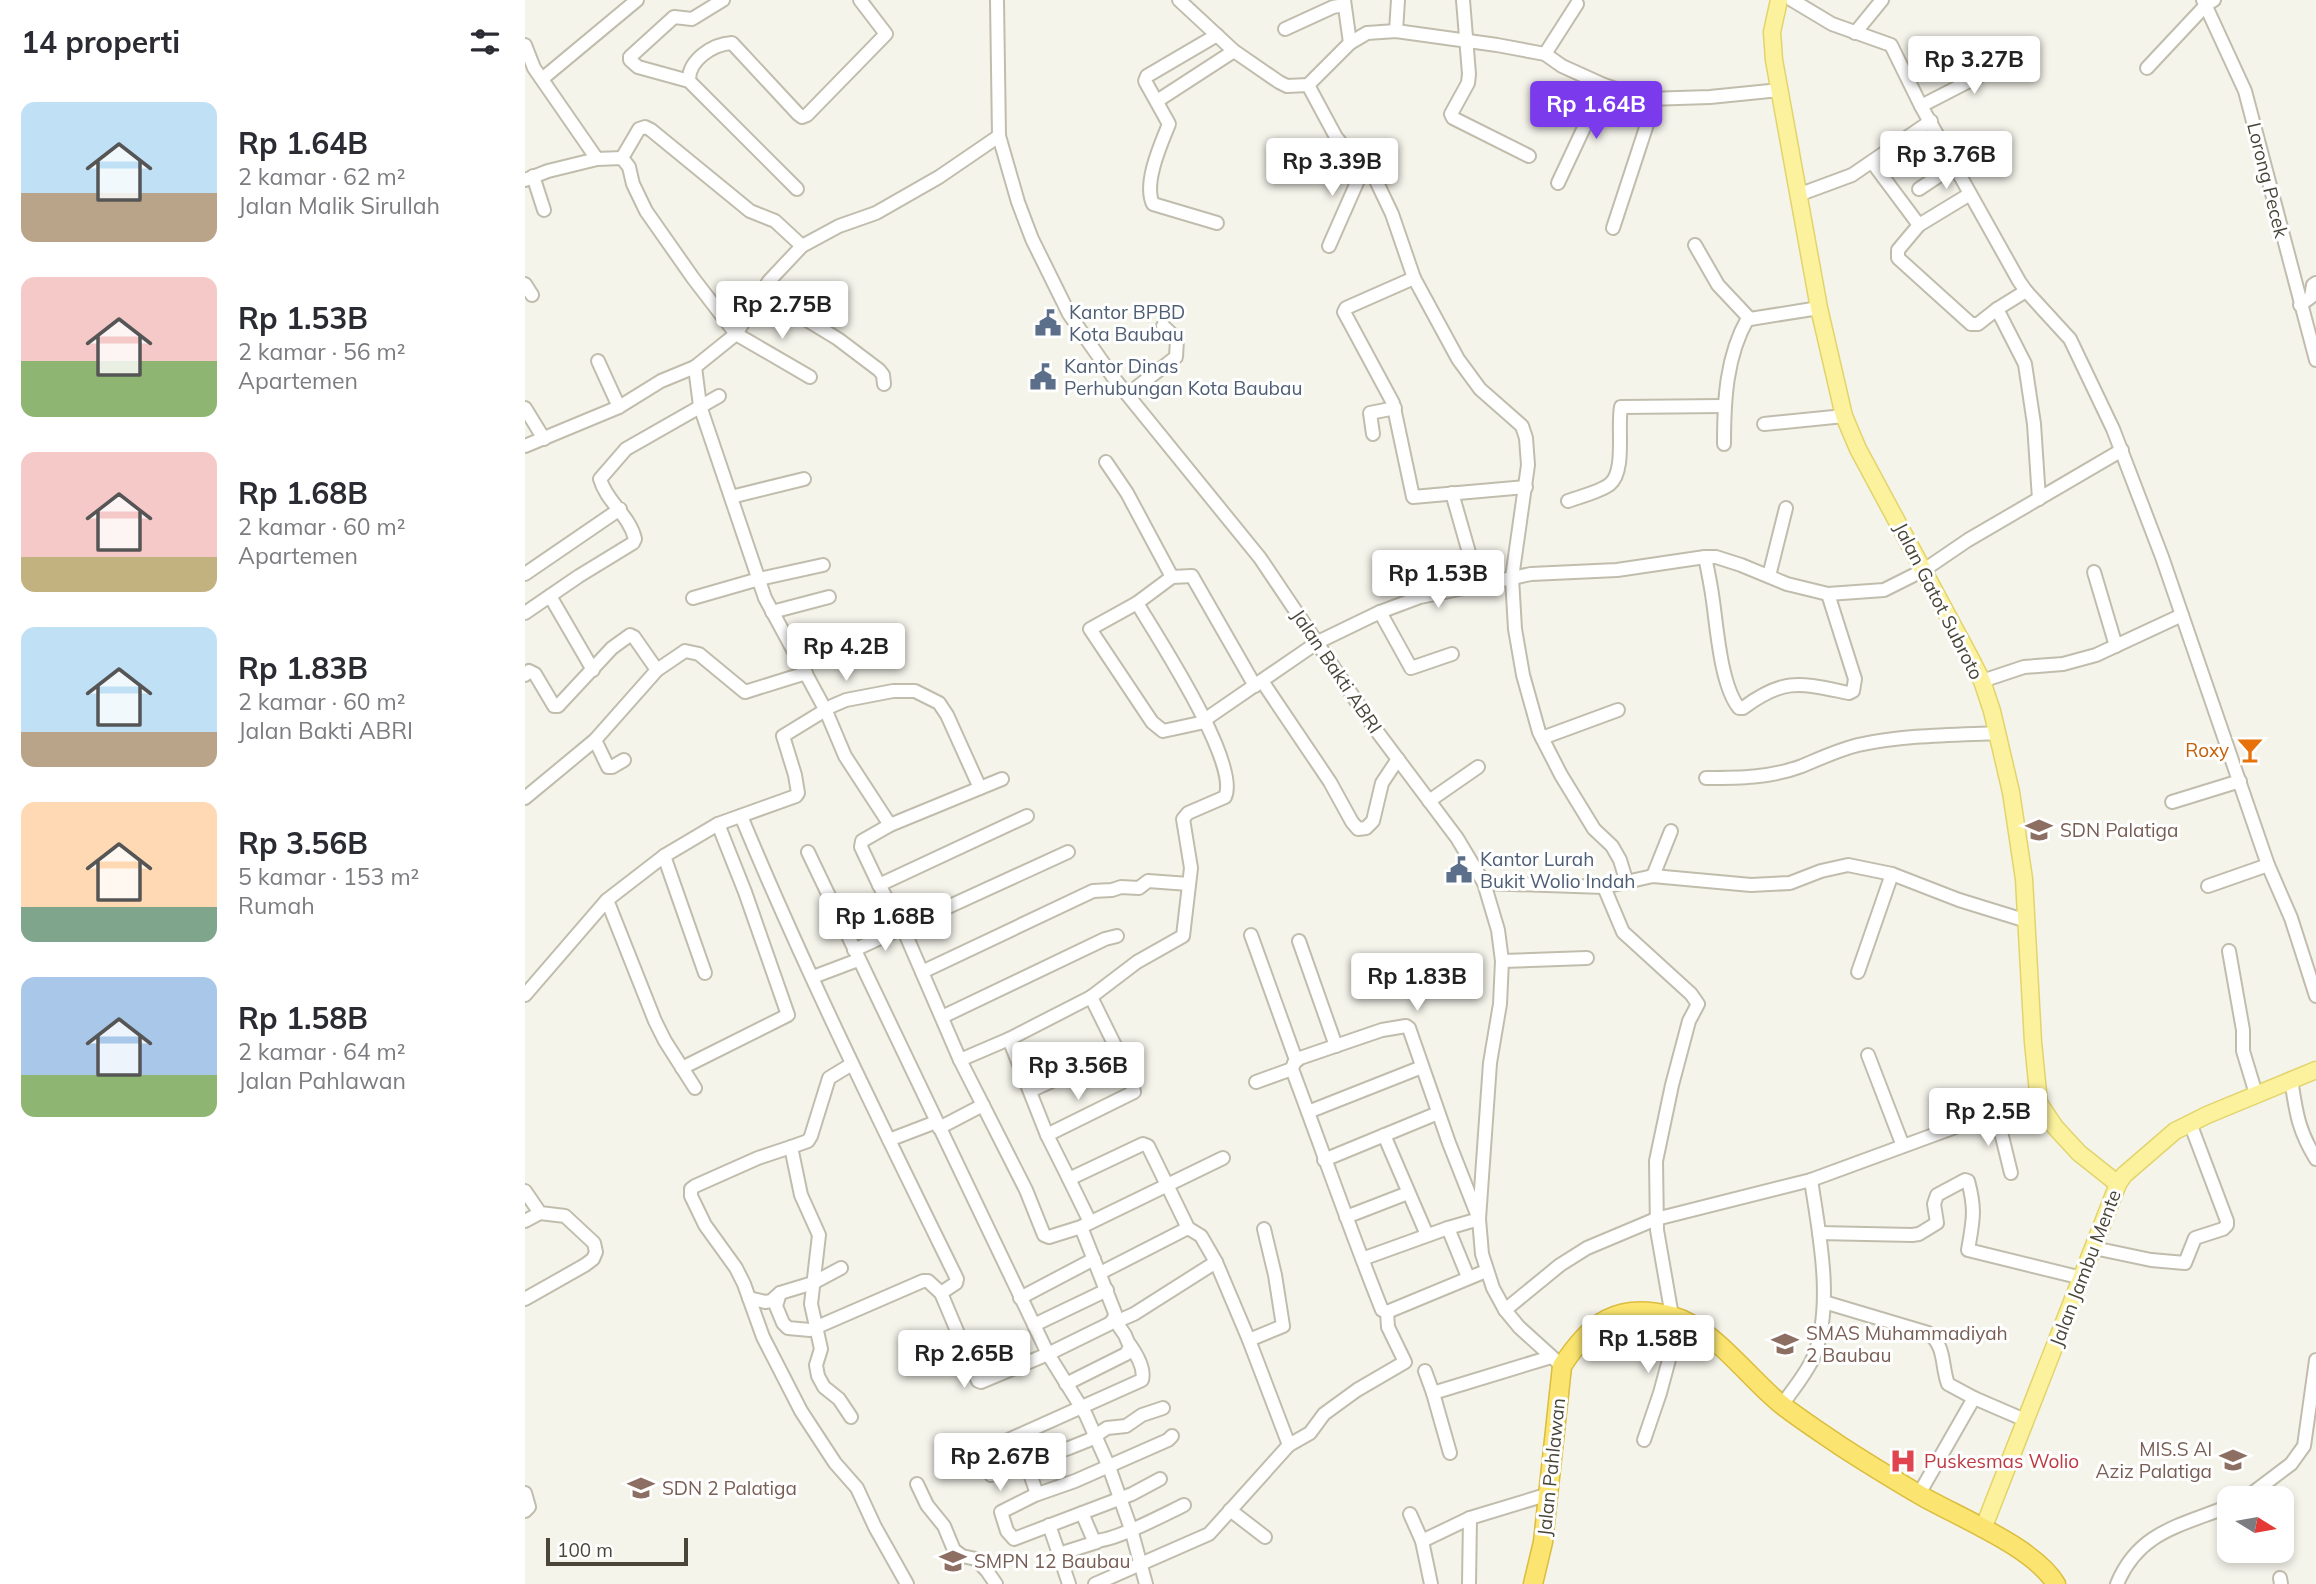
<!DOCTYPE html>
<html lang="id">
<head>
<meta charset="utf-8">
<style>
  body { margin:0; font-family:Mulish,sans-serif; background:#f7f7f7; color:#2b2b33; height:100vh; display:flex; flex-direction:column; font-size:26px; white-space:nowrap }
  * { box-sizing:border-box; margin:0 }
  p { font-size:23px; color:#7c7c81 }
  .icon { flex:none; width:38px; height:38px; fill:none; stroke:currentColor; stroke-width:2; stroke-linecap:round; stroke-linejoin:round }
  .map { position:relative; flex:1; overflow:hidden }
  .sheet { display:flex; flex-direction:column; background:#fff; width:525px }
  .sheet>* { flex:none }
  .needle { width:46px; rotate:101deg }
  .tools { position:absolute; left:1692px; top:1486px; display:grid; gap:14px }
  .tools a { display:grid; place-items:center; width:77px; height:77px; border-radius:14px; background:#fff; box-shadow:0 4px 10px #0003; font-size:35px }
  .scale { position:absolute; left:21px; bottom:18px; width:142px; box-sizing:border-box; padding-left:7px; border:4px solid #494639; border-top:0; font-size:19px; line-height:24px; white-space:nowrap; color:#494639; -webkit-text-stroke:5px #fff; paint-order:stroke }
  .price { position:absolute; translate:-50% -60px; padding:0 16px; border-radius:7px; background:#fff; color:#222; font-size:23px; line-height:46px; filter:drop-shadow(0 2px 4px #0008) }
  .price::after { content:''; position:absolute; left:50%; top:42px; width:21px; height:16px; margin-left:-10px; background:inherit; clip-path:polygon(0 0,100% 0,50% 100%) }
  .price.selected { background:#7c3aed; color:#fff }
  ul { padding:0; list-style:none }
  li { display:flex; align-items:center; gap:21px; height:175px; padding:0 21px }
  li span { display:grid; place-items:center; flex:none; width:196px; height:140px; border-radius:14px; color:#555 }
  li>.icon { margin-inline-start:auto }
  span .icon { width:84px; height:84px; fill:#fffc; stroke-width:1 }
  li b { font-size:30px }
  h2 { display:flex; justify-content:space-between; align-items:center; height:84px; padding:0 21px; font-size:30px }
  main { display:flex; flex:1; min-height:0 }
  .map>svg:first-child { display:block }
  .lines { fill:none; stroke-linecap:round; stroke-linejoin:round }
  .minor-casing { stroke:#c1bdad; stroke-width:16 }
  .major-casing { stroke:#e2d46c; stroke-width:19 }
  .highway-casing { stroke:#dbbd3f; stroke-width:21 }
  .minor { stroke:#fff; stroke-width:12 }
  .major { stroke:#fcf29d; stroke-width:16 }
  .highway { stroke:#fbe570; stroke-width:18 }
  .labels { text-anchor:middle; stroke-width:6; stroke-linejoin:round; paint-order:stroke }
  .street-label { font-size:19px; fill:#494639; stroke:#fff }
  .service-label { font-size:19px; fill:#4e5e75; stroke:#fff; text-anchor:start }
  .food-label { font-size:19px; fill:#c56008; stroke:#fff; text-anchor:end }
  .education-label { font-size:19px; fill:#785e54; stroke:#fff; text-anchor:start }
  .health-label { font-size:19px; fill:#be3a42; stroke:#fff; text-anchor:start }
</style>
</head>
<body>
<main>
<section class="sheet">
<h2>14 properti<svg class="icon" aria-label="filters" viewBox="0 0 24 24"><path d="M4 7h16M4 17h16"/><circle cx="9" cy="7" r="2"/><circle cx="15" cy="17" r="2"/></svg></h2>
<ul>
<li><span style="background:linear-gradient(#bfe0f5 65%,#b9a48a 0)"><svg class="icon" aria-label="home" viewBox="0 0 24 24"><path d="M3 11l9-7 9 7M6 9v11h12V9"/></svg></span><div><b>Rp 1.64B</b><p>2 kamar · 62 m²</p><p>Jalan Malik Sirullah</p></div></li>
<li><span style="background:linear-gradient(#f6c9c9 60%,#8fb573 0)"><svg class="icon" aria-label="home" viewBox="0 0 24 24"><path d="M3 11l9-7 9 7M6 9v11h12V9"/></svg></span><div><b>Rp 1.53B</b><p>2 kamar · 56 m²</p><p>Apartemen</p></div></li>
<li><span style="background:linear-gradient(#f6c9c9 75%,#c2b280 0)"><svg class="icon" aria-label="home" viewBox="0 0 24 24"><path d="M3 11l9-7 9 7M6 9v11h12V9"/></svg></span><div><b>Rp 1.68B</b><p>2 kamar · 60 m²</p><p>Apartemen</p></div></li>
<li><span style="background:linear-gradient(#bfe0f5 75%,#b9a48a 0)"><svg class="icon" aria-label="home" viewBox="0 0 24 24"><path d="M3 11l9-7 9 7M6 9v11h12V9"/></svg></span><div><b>Rp 1.83B</b><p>2 kamar · 60 m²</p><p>Jalan Bakti ABRI</p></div></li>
<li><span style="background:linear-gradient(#ffd9b3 75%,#7fa58c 0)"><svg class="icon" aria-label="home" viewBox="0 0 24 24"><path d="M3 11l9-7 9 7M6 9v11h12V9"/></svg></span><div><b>Rp 3.56B</b><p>5 kamar · 153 m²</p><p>Rumah</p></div></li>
<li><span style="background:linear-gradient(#a9c7e8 70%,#8fb573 0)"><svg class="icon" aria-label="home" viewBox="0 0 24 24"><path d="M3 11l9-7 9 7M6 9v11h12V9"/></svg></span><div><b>Rp 1.58B</b><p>2 kamar · 64 m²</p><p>Jalan Pahlawan</p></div></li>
</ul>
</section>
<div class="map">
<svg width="1791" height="1584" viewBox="0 0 1791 1584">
  <rect width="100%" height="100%" fill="#f5f4eb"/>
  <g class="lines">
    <!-- minor casing -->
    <g class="minor-casing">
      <g id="minor">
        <polyline points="198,0 167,19 149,17 105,57 105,60 113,67 164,81 272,189"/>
        <polyline points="472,0 474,136 493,202 507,239 544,314 588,377 735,558 848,726 932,838 959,883 973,930 977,961 975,1004 965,1063 954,1219 957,1254 968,1288 980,1310 994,1327 1037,1366"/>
        <polyline points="654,0 709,51 754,82 762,86 783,85 825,43 842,33 871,31 972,45 1020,54 1037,66 1079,85 1122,99 1185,97 1255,90"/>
        <polyline points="819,0 825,43"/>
        <polyline points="938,0 944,74 943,83 926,114 928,118 1004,156"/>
        <polyline points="1267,0 1307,24 1366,45 1396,106 1494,281 1501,291 1545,339 1588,429 1637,557 1743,865 1766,918 1791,996"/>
        <polyline points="1678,0 1720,91 1791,360"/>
        <polyline points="760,29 808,7 819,5"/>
        <polyline points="871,31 873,0"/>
        <polyline points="1330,33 1357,0"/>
        <path d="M692,35L622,76L620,81L644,124C636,144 618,183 628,204L692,223"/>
        <polyline points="0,45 9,68 72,159 97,158 104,167 108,184 121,211 168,278 211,334 285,377"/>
        <polyline points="1020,54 1052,4"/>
        <polyline points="1622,68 1681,5 1689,0"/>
        <polyline points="17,79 112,0"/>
        <path d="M164,81C163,60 188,44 207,43L273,114L277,117L282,115L361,34L335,0"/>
        <polyline points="783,85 811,137 821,149 841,162 847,172 867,214 889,278 933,359 955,389 997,426 1001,438 1003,465 987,578 990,629 998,675 1014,732 1036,775 1069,829 1087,846 1095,860 1102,883"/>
        <polyline points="632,101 709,51"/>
        <polyline points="1396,106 1487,59"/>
        <polyline points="97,158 114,129 120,127 126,130 225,211 250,221 277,246"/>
        <polyline points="1347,162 1394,225"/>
        <polyline points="8,176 19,210"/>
        <polyline points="0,180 23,171 72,159"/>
        <polyline points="1033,183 1079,85"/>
        <polyline points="1394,189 1430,165"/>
        <polyline points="1445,194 1394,225 1373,250 1373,258 1446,324 1453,324 1472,309 1501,291"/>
        <polyline points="1273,195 1327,175 1406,121"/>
        <polyline points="1088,228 1130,100"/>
        <polyline points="1170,245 1193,285 1225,319 1294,308"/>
        <polyline points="804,246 841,162"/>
        <polyline points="889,278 821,308 819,312 868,403 888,497 1001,487"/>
        <polyline points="0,284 7,295"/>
        <polyline points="236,292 313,339 354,370 358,375 359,384"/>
        <polyline points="1775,305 1786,297 1788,285 1791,283"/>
        <polyline points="1472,309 1500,364 1509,424 1514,499"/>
        <polyline points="73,361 94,407"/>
        <polyline points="603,394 651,357 652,339 638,326"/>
        <polyline points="0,408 19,439"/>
        <polyline points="1239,424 1319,416"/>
        <polyline points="848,434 845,413 870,408"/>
        <path d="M1199,444C1199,401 1201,356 1223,318"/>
        <polyline points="0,446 94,407 136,381 170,367"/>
        <polyline points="581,462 602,493 647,577"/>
        <polyline points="927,493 953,584"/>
        <polyline points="206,497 279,479"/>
        <path d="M1043,501C1054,497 1077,491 1085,484C1101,471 1092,426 1096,407L1199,406"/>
        <path d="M1180,557C1183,571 1186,586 1188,601C1192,629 1196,686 1214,708H1218C1260,677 1275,683 1324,693L1328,691L1330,679L1303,594"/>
        <polyline points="1569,572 1591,646"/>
        <polyline points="0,574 95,509"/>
        <polyline points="1244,576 1261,508"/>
        <polyline points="25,596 68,670"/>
        <polyline points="168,598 234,579 298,565"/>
        <polyline points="247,612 304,597"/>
        <polyline points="855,612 886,668 927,654"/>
        <path d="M0,613L54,576L108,543L110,539C105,516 81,501 75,479L101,449L194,396"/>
        <polyline points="0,675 4,671 10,674 29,706 33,706 87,648 105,635 109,637 132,670"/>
        <polyline points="737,681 805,782 827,822 833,829 841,828 848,821 857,783 873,759"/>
        <polyline points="1457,681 1499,667 1538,664 1571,655 1657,615"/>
        <polyline points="730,686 667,576 647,577 612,603 565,629 627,722 638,731 675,723 793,642 855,612 895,597 1006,574 1092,570 1180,557 1191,557 1216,565 1262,584 1303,594 1359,590 1399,570 1443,540 1597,450"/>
        <polyline points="1017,738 1093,710"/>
        <polyline points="99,760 87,767 83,767 70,740 132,670 160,651 174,654 220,692 281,673"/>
        <path d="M1181,778C1214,778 1245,778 1277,766C1296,758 1313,750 1333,745C1379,735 1426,735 1473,733"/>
        <polyline points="477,779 365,825 337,841 336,847 354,885 377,926 435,1060 501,1190 519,1235 524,1237 556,1227 698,1158"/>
        <polyline points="0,798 70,740"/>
        <polyline points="904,801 953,767"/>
        <polyline points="1647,802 1715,781"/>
        <path d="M216,816C281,973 357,1126 432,1279L431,1283L416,1293L403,1281H398L285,1330L263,1328L258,1323L251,1306L255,1293"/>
        <polyline points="365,825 320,756 301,711 240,598 175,406 170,367 211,334 244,281 277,246 314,226 351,213 414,177 474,136"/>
        <polyline points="283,852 523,1354 561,1415 584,1467 606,1529 621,1584"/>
        <polyline points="139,856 180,973"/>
        <polyline points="1128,876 1146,831"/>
        <polyline points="959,883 1079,887 1128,876 1226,885 1265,883 1296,871 1323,865 1367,874 1434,900 1502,921"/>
        <polyline points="354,885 502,816"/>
        <polyline points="1683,886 1743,865"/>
        <polyline points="1079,887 1098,932 1166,994 1173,1004 1164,1021 1147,1085 1131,1161 1132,1230 1147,1316"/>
        <polyline points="726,935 771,1060"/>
        <polyline points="774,941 811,1046"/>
        <polyline points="329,950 543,852"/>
        <polyline points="1704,951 1718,1030 1718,1051 1731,1094"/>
        <polyline points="977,961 1062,958"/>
        <polyline points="397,972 568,891 587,890 596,887 614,888 623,881 664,884"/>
        <polyline points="1333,972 1367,874"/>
        <polyline points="288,977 333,960"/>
        <polyline points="0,995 82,900"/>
        <polyline points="417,1017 580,939 592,936"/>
        <polyline points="484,1039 522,1135 544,1179 618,1144 623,1146 663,1228 676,1236 691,1262"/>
        <polyline points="1343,1055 1378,1146"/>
        <path d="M435,1060L484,1039L566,997L612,962L658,936L666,868L658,819L663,813L700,797C716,764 631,635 612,603"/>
        <polyline points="157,1068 263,1015 220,892 193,824"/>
        <path d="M1766,1079C1771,1112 1773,1130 1791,1159"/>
        <polyline points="731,1082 767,1069"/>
        <polyline points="170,1088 140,1041 130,1021 82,900 139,856 193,824 271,796 273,793 270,775 258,736 307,706 321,700 368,691 390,691 414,703 422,715 455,788"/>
        <polyline points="505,1091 593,1051"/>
        <polyline points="783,1112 897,1067"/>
        <polyline points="1472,1116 1486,1173"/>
        <polyline points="414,1128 458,1105"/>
        <polyline points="522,1135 609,1092 605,1076 566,997"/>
        <polyline points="859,1135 902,1235"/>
        <polyline points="364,1140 411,1122"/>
        <polyline points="266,1147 233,1158 170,1186 166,1189 166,1196 180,1225 211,1268 219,1284 238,1337 276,1411 310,1463 332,1488 350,1527 382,1584"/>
        <polyline points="799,1160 913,1113"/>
        <polyline points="544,1179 565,1222"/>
        <polyline points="1286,1180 1433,1126 1514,1103"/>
        <polyline points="0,1191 15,1213 40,1216 69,1243 71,1252 68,1259 60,1265 0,1299"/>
        <polyline points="821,1217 883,1193"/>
        <polyline points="0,1221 15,1213"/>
        <polyline points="923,1228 943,1277"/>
        <path d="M1294,1233L1387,1235L1394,1234L1412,1223L1409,1204L1412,1195L1440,1180L1443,1181C1451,1210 1448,1221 1443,1250L1557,1278"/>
        <polyline points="1569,1248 1626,1260 1660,1263 1670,1238 1698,1229 1702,1225 1702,1221 1665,1123"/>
        <path d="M837,1259L923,1228L954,1219L924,1143L884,1028L881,1026L857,1030L775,1058L769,1063L767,1069C797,1149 825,1230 857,1310L862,1312L961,1271"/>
        <polyline points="575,1273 663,1228"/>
        <polyline points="416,1293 453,1381 456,1382 523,1354 584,1324 589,1319 595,1320 609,1314 691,1262 724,1340 764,1445 785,1433 799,1414 832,1390 880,1362 863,1327 862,1312"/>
        <polyline points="224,1298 240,1302 246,1301 255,1293 288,1283 316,1268"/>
        <polyline points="495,1298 569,1259"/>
        <path d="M1299,1302L1403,1333C1421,1346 1416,1365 1423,1384L1449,1398L1500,1420"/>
        <path d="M980,1310L1035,1265L1062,1248L1131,1219L1286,1180C1294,1233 1309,1304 1289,1356C1282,1373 1268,1389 1257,1405"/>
        <polyline points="509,1325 582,1290"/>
        <polyline points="724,1340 758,1326 750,1275 739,1229"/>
        <polyline points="900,1371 908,1393"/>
        <polyline points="541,1384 601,1354 605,1347 600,1335 589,1319 590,1313 556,1227"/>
        <polyline points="326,1417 314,1399 299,1387 293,1376 291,1365 296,1349 286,1304 294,1235 276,1195 266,1147 283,1141 286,1136 304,1078 327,1064"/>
        <polyline points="489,1438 501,1462 512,1494"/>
        <polyline points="1119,1440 1135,1393 1155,1319"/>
        <polyline points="925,1453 908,1393 1026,1357"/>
        <path d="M433,1461L461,1445H472L617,1380C620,1369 612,1355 605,1345"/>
        <polyline points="466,1475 544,1448 564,1440 582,1428 601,1426 617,1415 638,1408"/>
        <path d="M635,1479L607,1494L557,1513L569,1541C590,1541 638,1515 659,1505"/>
        <polyline points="392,1484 402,1505 419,1526 429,1550 437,1556 451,1559 462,1571 471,1584"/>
        <polyline points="0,1493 4,1507 0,1511"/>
        <polyline points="1394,1494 1449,1398"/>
        <polyline points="1721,1498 1766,1464 1779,1446 1791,1360"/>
        <polyline points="705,1510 740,1537"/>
        <polyline points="557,1513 489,1539 482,1531 476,1512 510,1495 550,1481 643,1440 647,1436"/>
        <polyline points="885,1514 897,1541 906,1584"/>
        <polyline points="524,1525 534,1554"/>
        <polyline points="897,1541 945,1518"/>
        <polyline points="1755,1578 1756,1584"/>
        <polyline points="544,1584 534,1554 572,1542"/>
        <polyline points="570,1584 684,1534 764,1445"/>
        <polyline points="944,1584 945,1518 1024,1494"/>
        <path d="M1592,1584C1614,1531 1656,1526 1704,1506"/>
      </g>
    </g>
    <!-- major casing -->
    <g class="major-casing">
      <g id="major">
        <polyline points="1254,0 1247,32 1249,60 1294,308 1319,416 1333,449 1446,659 1457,681 1467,711 1486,792 1499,879 1508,1042 1514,1103 1530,1127 1554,1153 1593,1184"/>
        <polyline points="1458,1529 1593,1184 1599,1175 1650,1131 1682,1115 1791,1070"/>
      </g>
    </g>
    <!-- highway casing -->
    <g class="highway-casing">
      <path id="highway" d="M1008,1584L1018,1542L1037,1366C1065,1323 1092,1301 1147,1316C1189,1328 1223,1378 1257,1405C1275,1419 1295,1432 1314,1445C1340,1462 1368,1479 1395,1495C1433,1517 1509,1547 1531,1584"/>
    </g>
    <!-- minor -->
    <use href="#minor" class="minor"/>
    <!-- major -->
    <use href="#major" class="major"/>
    <!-- highway -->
    <use href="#highway" class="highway"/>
  </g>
  <!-- icons -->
  <defs>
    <g id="civic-bare" transform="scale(2.1)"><path d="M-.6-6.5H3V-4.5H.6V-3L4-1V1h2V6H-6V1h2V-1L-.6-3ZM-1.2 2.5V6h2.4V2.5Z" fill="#5c6f8a" stroke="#fff" stroke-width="2.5" paint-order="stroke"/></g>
    <g id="bar-bare" transform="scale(2.1)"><path d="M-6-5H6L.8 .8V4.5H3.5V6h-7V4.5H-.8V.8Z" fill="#e8710a" stroke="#fff" stroke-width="2.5" paint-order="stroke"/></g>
    <g id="school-bare" transform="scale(2.1)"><path d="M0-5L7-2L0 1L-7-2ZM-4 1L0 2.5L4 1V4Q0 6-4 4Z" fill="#8d6e63" stroke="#fff" stroke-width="2.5" paint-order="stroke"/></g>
    <g id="hospital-bare" transform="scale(2.1)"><path d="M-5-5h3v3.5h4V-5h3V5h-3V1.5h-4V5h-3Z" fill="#e0444e" stroke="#fff" stroke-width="2.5" paint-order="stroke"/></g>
  </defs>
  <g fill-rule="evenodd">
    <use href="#civic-bare" x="523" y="323"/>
    <use href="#civic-bare" x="518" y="377"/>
    <use href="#bar-bare" x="1725" y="750"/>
    <use href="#school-bare" x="1514" y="830"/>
    <use href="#civic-bare" x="934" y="870"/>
    <use href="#school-bare" x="1260" y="1344"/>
    <use href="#school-bare" x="1708" y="1460"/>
    <use href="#hospital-bare" x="1378" y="1461"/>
    <use href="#school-bare" x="116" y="1488"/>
    <use href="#school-bare" x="428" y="1561"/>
  </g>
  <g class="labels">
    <!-- street labels -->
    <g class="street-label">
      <text transform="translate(1743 180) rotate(76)" y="7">Lorong Pecek</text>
      <text transform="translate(1414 601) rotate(63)" y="7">Jalan Gatot Subroto</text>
      <text transform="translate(812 671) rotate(56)" y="7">Jalan Bakti ABRI</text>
      <text transform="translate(1560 1268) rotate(-69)" y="7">Jalan Jambu Mente</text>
      <text transform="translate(1026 1467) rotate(-84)" y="7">Jalan Pahlawan</text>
    </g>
    <!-- service labels -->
    <g class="service-label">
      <text x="544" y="319">Kantor BPBD<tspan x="544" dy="22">Kota Baubau</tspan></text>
      <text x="539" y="373">Kantor Dinas<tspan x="539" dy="22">Perhubungan Kota Baubau</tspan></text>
      <text x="955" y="866">Kantor Lurah<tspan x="955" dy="22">Bukit Wolio Indah</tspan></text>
    </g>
    <!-- food labels -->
    <g class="food-label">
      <text x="1704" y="757">Roxy</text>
    </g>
    <!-- education labels -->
    <g class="education-label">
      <text x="1535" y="837">SDN Palatiga</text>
      <text x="1281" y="1340">SMAS Muhammadiyah<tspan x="1281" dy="22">2 Baubau</tspan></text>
      <text x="1687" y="1456" text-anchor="end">MIS.S Al<tspan x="1687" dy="22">Aziz Palatiga</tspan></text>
      <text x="137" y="1495">SDN 2 Palatiga</text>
      <text x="449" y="1568">SMPN 12 Baubau</text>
    </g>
    <!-- health labels -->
    <g class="health-label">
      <text x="1399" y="1468">Puskesmas Wolio</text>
    </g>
  </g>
</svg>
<div class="tools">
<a><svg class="needle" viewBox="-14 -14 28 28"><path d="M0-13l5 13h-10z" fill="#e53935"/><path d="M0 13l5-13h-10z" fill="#7c7c81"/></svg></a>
</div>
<div class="scale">100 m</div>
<b class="price" style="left:1449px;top:96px">Rp 3.27B</b>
<b class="price selected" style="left:1071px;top:141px">Rp 1.64B</b>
<b class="price" style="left:1421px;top:191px">Rp 3.76B</b>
<b class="price" style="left:807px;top:198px">Rp 3.39B</b>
<b class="price" style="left:257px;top:341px">Rp 2.75B</b>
<b class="price" style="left:913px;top:610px">Rp 1.53B</b>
<b class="price" style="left:321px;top:683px">Rp 4.2B</b>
<b class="price" style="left:360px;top:953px">Rp 1.68B</b>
<b class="price" style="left:892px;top:1013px">Rp 1.83B</b>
<b class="price" style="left:553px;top:1102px">Rp 3.56B</b>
<b class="price" style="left:1463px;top:1148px">Rp 2.5B</b>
<b class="price" style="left:1123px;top:1375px">Rp 1.58B</b>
<b class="price" style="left:439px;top:1390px">Rp 2.65B</b>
<b class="price" style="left:475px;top:1493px">Rp 2.67B</b>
</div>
</main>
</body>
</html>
